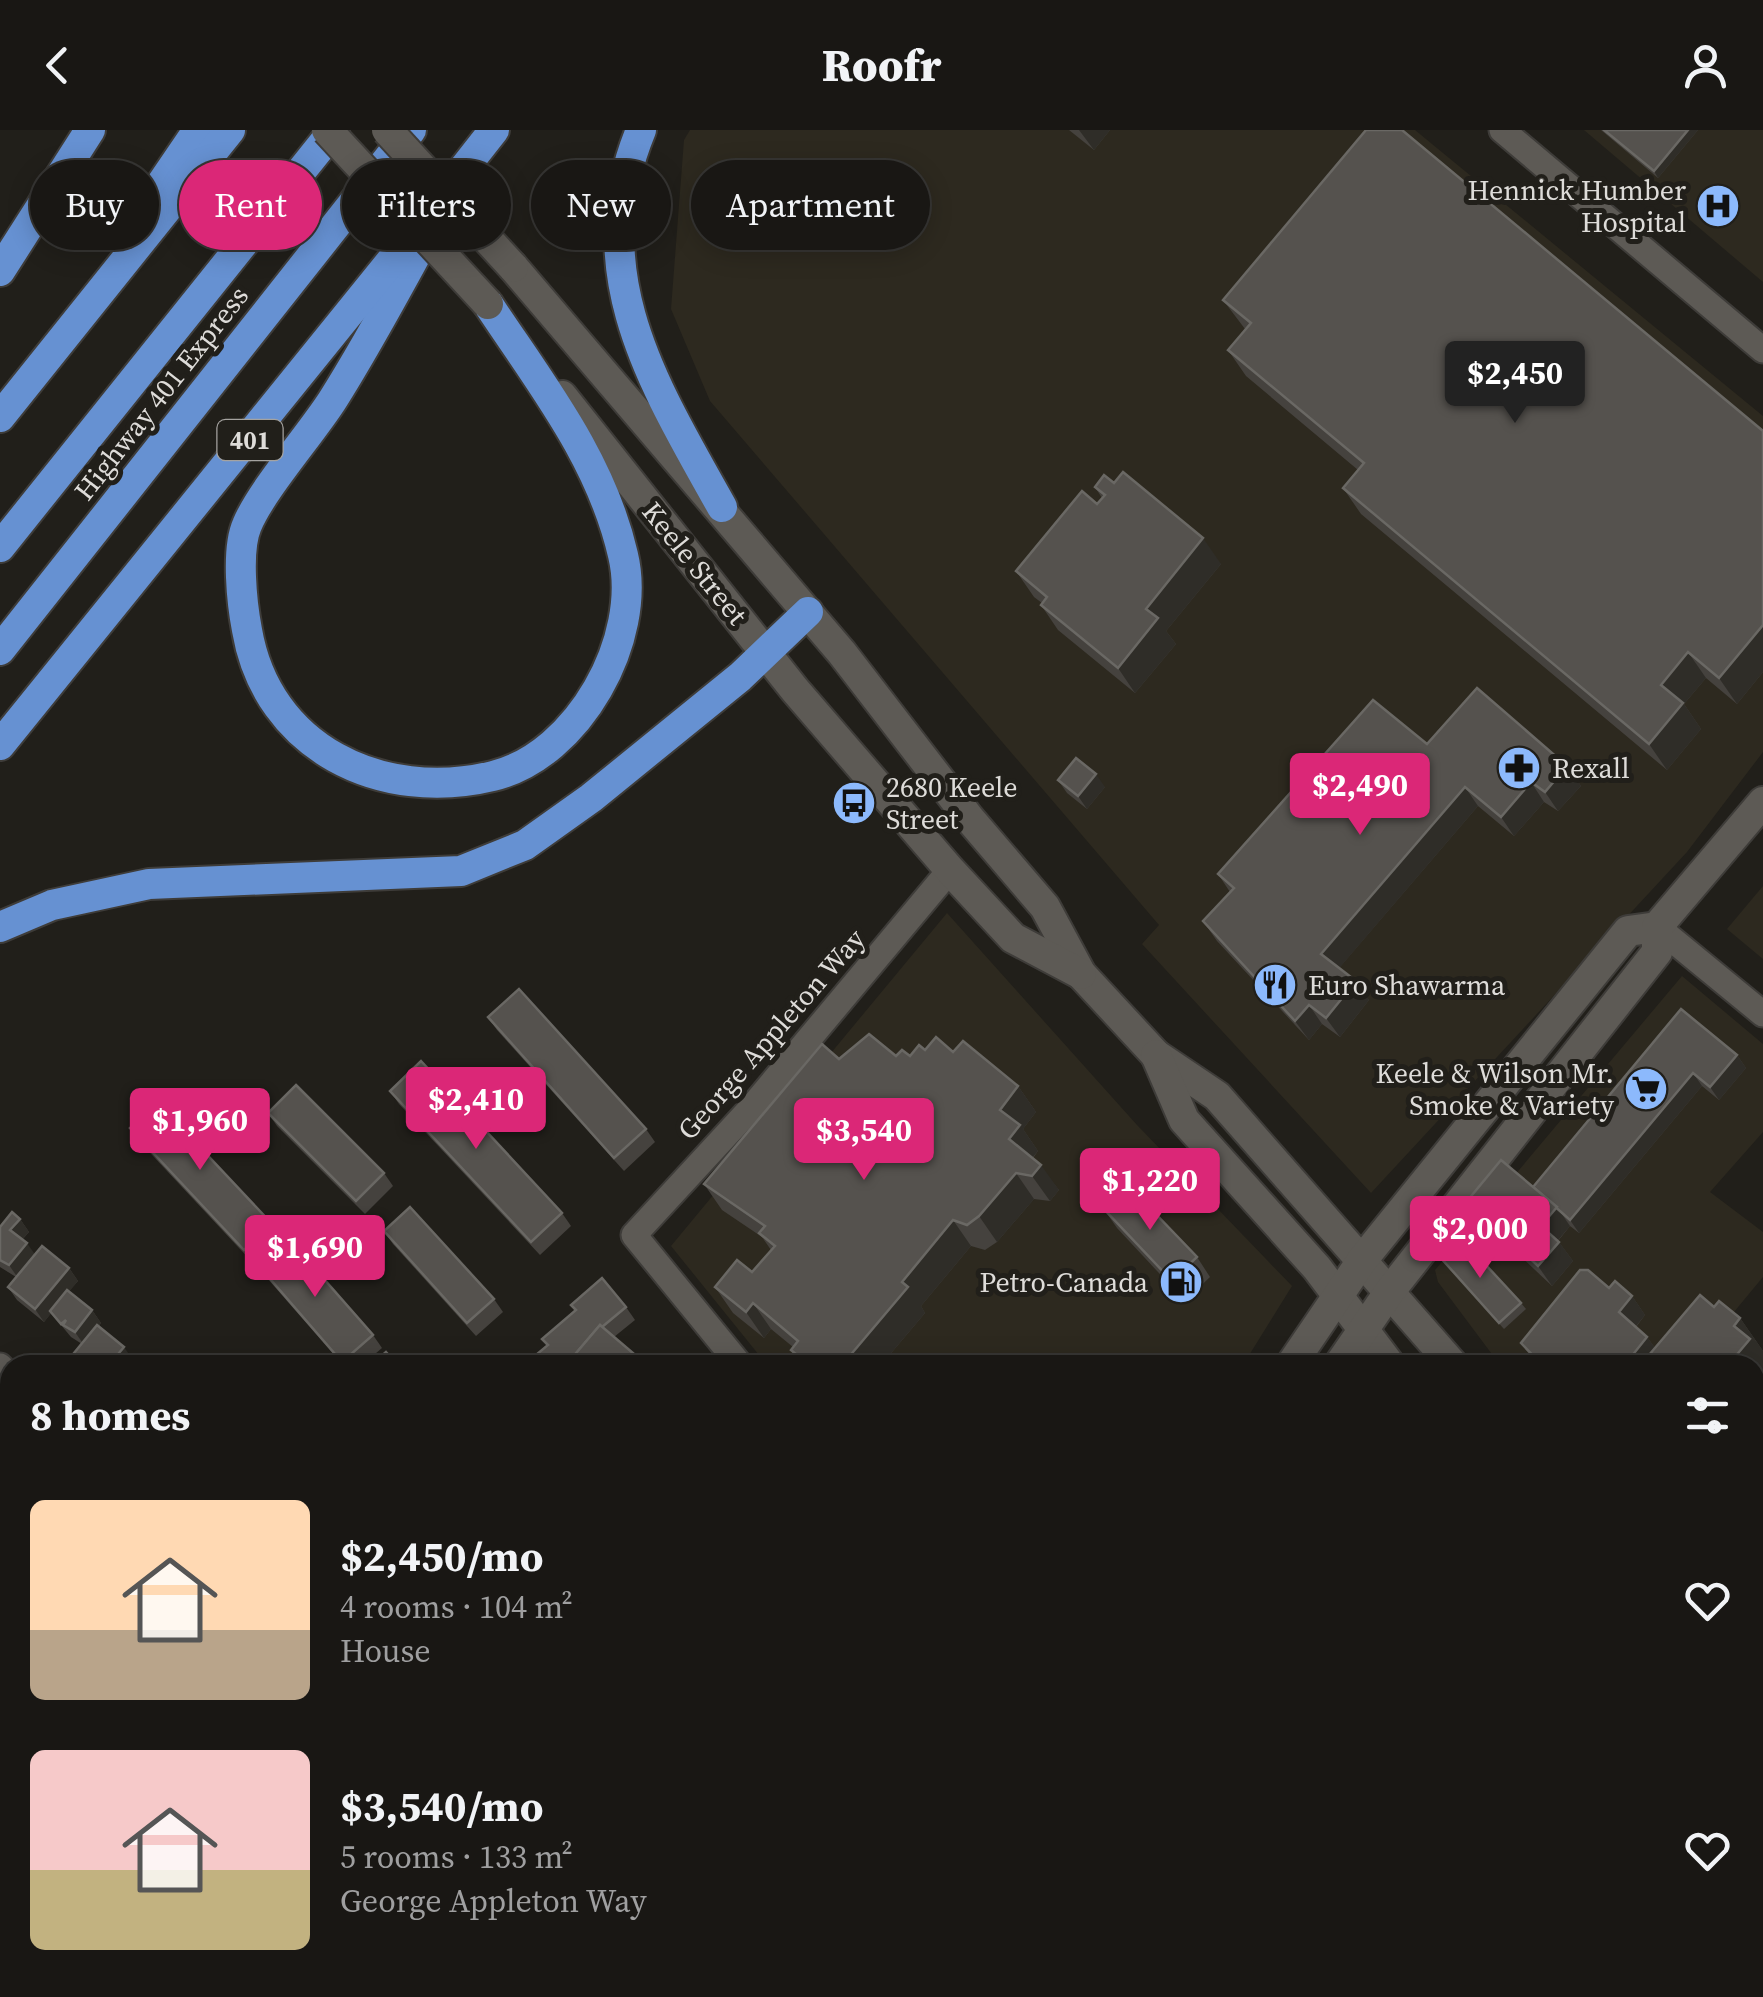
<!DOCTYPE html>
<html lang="en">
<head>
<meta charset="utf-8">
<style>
  body { margin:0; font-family:"Source Serif 4",serif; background:#262422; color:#f1f3f6; height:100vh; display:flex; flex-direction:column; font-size:38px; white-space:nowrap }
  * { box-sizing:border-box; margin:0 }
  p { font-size:32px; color:#9f9fa0 }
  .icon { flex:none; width:55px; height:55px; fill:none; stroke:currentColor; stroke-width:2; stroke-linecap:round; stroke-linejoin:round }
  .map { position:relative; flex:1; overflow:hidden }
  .sheet { position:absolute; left:0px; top:1225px; width:1765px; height:642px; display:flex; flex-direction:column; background:#191714; border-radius:30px 30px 0 0; box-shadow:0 5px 25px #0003,0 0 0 2px #373634 }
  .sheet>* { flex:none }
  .banner { position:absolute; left:30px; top:30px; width:1000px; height:90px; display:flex; gap:20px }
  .price { position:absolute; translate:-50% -85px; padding:0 22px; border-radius:10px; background:#db2777; color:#fff; font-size:32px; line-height:65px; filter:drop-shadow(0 2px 5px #0008) }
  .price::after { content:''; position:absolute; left:50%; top:60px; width:30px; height:22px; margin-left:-15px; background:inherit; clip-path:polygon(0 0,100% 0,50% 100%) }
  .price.current { background:#222; color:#fff }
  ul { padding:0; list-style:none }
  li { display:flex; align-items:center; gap:30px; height:250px; padding:0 30px }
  li span { display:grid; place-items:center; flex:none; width:280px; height:200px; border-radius:15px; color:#555 }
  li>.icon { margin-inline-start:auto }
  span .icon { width:120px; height:120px; fill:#fffc; stroke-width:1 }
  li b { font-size:42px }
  h2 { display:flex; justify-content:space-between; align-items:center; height:120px; padding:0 30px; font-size:42px }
  .pill { padding:0 35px; border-radius:45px; background:#191714; box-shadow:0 5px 25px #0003,0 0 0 2px #373634; font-size:35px; line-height:90px }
  .pill.current { background:#db2777; color:#fff }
  header { display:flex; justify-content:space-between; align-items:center; height:130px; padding:0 30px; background:#191714; font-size:45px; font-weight:800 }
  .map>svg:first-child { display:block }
  .built { fill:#2d291f }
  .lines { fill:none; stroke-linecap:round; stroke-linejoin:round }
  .minor-casing { stroke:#3e3c39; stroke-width:29 }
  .secondary-casing { stroke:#3e3c39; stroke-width:34 }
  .motorway-casing { stroke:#3e3c39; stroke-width:34 }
  .minor { stroke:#5d5a55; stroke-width:25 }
  .secondary { stroke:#5d5a55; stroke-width:30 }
  .motorway { stroke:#6691d2; stroke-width:30 }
  .secondary-bridge-casing { stroke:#3e3c39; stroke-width:34; stroke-linecap:butt }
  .secondary-bridge { stroke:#5d5a55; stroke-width:30 }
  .wall { fill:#45423e }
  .shaded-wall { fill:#2f2d28 }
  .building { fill:#55524e; stroke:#6a6864; stroke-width:2.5 }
  .labels { text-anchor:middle; stroke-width:10; stroke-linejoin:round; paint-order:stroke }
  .shield { fill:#211f1a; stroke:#a5a3a0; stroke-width:2.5 }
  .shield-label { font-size:25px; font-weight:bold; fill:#dedcd9 }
  .poi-label { font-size:28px; fill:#dedcd9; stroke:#211f1a; text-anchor:end }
  .street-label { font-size:28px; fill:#dedcd9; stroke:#211f1a }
</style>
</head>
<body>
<header><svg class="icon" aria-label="back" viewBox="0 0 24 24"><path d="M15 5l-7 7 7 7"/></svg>Roofr<svg class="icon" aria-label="person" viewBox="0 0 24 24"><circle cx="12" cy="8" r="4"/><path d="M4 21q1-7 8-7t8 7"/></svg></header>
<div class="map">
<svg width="1763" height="1867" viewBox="0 0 1763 1867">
  <rect width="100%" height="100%" fill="#211f1a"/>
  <!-- built -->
  <g class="built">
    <polygon points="690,0 1415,0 1763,286 1763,622 1687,722 1371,1063 1142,814 1159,795 710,271 671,179 684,10"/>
    <polygon points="1584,0 1763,0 1763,152"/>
    <polygon points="1763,756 1763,829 1727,799"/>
    <polygon points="947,783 1137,995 1292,1156 1243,1235 767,1235 671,1116"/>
    <polygon points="1682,846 1763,914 1763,1002 1710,1062 1763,1102 1763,1147 1690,1235 1500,1235 1438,1152 1435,1140"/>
    <polygon points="1755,1667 1763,1676 1763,1867 1713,1867 1701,1858 1755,1858"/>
    <polygon points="789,1858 958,1858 952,1867 780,1867"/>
    <polygon points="1074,1858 1636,1858 1628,1867 1066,1867"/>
  </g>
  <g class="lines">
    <!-- minor casing -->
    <g class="minor-casing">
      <g id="minor">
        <polyline points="1502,0 1763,220"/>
        <polyline points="1657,797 1763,884"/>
        <polyline points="740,1235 634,1105 752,977 950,740"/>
        <polyline points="0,1236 10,1247"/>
        <polyline points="0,1378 10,1367"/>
        <polyline points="0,1789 10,1800"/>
        <polyline points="62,1858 71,1867"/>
        <polyline points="578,1858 587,1867"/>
      </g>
    </g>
    <!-- secondary casing -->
    <g class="secondary-casing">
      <g id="secondary">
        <polyline points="513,137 842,523 969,688 1045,777 1081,844 1156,925 1217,966 1453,1235"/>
        <polyline points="562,266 795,560 950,740 1013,808 1081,844"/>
        <polyline points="1156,925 1184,990 1317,1138 1390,1235"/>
        <polyline points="1291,1235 1363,1129 1628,801 1657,797"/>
        <polyline points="1339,1235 1390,1161 1657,822 1657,797 1763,672"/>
        <polyline points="1755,1561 1763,1570"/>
        <polyline points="1755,1621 1763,1629"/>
        <polyline points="1003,1867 1008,1858"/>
      </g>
    </g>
    <!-- motorway casing -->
    <g class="motorway-casing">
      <g id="motorway">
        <path d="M641,0C582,143 654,255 722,377"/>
        <path d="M462,41C419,117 379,197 332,271C310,305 261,361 247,395C236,420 242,474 247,500C267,618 381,673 493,646C579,625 643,508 623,425C601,329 541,254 488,174"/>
        <polyline points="450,56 494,0"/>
        <polyline points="149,72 198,0"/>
        <polyline points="0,141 90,0"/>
        <polyline points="0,287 230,0"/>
        <polyline points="0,417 334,0"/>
        <polyline points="0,520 411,0"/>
        <polyline points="0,615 400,120"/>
        <polyline points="0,797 52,775 149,754 461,741 525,715 591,668 740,547 808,482"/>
      </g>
    </g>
    <!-- minor -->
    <use href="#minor" class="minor"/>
    <!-- secondary -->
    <use href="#secondary" class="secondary"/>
    <!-- motorway -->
    <use href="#motorway" class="motorway"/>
    <!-- secondary-bridge casing -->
    <g class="secondary-bridge-casing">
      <g id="secondary-bridge">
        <polyline points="327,0 488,174"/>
        <polyline points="387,0 513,137"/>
      </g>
    </g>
    <!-- secondary-bridge -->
    <use href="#secondary-bridge" class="secondary-bridge"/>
  </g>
  <!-- wall -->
  <g class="wall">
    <polygon points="1069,0 1110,0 1094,20"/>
    <polygon points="1601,0 1698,0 1658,48"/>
    <polygon points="1223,170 1763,301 1763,542 1737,574 1706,548 1684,574 1701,599 1667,640 1361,384 1343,358 1358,340 1246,246 1228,220 1245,199"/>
    <polygon points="1095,357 1221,434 1166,501 1176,514 1135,563 1058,500 1041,475 1042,473 1034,467 1016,441 1097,374 1102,368"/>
    <polygon points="1427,614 1567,636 1581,656 1558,681 1544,672 1514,706 1478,676 1339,838 1369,870 1340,907 1322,894 1309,910 1217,811 1203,791 1230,762 1218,744"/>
    <polygon points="1058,650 1105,657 1087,679 1067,663"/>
    <polygon points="1681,879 1737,925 1746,938 1719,970 1702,956 1579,1103 1570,1096 1558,1111 1573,1131 1552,1156 1481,1089 1468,1070 1533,1057"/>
    <polygon points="488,887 646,999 655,1012 624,1041 497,900"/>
    <polygon points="925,920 953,922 1018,956 1036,982 1023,999 1038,1021 1033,1028 1059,1060 1050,1071 1034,1069 997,1112 985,1120 971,1116 921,1176 925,1183 881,1235 801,1235 791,1220 793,1217 771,1199 764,1208 733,1183 715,1157 752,1142 771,1120 762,1107 722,1080 704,1054 839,929 896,926 910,926"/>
    <polygon points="390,961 562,1083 571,1096 540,1125 399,974"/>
    <polygon points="268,983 384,1043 393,1056 365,1084 277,996"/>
    <polygon points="190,993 199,1006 194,1010 272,1094 281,1107 253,1133 139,1011 130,998"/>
    <polygon points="1103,1078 1197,1127 1210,1147 1185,1171 1117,1098"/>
    <polygon points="20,1089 29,1102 22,1110 35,1125 69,1138 78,1151 69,1161 92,1180 101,1193 99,1196 133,1230 129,1235 83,1235 74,1223 82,1214 71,1207 51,1183 44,1192 17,1170 8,1157 16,1147 0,1137 0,1097"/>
    <polygon points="384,1101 494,1169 503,1182 476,1206 393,1114"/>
    <polygon points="1440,1127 1521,1173 1526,1179 1504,1199"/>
    <polygon points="258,1135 373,1205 382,1218 362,1235 343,1235 267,1148"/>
    <polygon points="1609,1158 1632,1166 1645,1185 1636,1197 1647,1207 1655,1218 1714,1177 1740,1188 1763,1221 1763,1263 1755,1272 1755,1235 1537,1235 1521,1213"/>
    <polygon points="626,1177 635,1190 614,1207 524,1235"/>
    <polygon points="1755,1347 1763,1357 1763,1485 1755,1478"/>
    <polygon points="0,1467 10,1479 10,1551 0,1539"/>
    <polygon points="0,1653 10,1657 10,1699 6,1695 1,1701"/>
    <polygon points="658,1858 727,1858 734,1867 668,1867"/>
    <polygon points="1739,1858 1755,1858 1763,1867 1750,1867"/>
  </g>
  <!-- shaded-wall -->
  <g class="shaded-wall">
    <polygon points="1079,0 1110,0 1094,20"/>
    <polygon points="1688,0 1698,0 1658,48 1654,41"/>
    <polygon points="1203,408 1221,434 1166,501 1176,514 1135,563 1118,538 1146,479"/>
    <polygon points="1763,495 1763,542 1737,574 1719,548"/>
    <polygon points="1688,522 1706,548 1684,574 1701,599 1667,640 1649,614 1661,555"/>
    <polygon points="1567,636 1581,656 1558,681 1545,662"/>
    <polygon points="1096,644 1105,657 1087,679 1078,666"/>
    <polygon points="1531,652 1544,672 1514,706 1501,687"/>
    <polygon points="1465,657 1478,676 1335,843 1321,824"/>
    <polygon points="1356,851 1369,870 1340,907 1326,888"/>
    <polygon points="1309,875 1322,894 1309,910 1295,891"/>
    <polygon points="1737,925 1746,938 1719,970 1710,957"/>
    <polygon points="1693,943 1702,956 1579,1103 1570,1090"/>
    <polygon points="1018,956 1036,982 1023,999 1038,1021 1027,1034 1009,1009 1000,980"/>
    <polygon points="1041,1035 1059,1060 1050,1071 1032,1046"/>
    <polygon points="1016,1043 1034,1069 997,1112 979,1086"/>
    <polygon points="1557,1077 1570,1096 1554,1115 1541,1096"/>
    <polygon points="20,1089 29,1102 19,1113 10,1100"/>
    <polygon points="953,1090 971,1116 921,1176 925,1183 881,1235 842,1235 902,1152"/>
    <polygon points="1559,1112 1573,1131 1552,1156 1538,1136"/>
    <polygon points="27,1113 36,1126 18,1148 9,1135"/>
    <polygon points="69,1138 78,1151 44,1192 35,1179"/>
    <polygon points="1632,1166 1645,1185 1632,1201 1619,1182"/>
    <polygon points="753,1173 771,1199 764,1208 746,1182"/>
    <polygon points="92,1180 101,1193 84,1215 75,1202"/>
    <polygon points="1740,1188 1763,1221 1763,1263 1755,1272 1755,1235 1728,1235 1734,1196"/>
    <polygon points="1647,1207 1661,1226 1649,1225 1655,1233 1654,1235 1629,1235 1627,1232"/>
    <polygon points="124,1217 133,1230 129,1235 109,1235"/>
    <polygon points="1755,1347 1762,1357 1755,1376"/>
    <polygon points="1763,1435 1763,1480 1755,1469 1755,1444"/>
    <polygon points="0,1687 6,1695 1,1701 0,1700"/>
    <polygon points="188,1858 202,1858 204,1861 200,1867 180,1867"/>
    <polygon points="675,1858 695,1858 687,1867 672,1867 670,1864"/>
    <polygon points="725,1858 727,1858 734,1867 717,1867"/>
    <polygon points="1433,1858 1443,1858 1435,1867 1425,1867"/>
    <polygon points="1551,1858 1561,1858 1553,1867 1543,1867"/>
    <polygon points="500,1859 505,1867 493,1867"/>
  </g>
  <!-- building -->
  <g class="building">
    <polygon points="1366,0 1402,0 1763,301 1763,495 1719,548 1688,522 1661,555 1683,573 1649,614 1343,358 1364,333 1228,220 1251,193 1223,170"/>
    <polygon points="1604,0 1688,0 1654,41"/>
    <polygon points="1123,342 1203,408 1146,479 1158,488 1118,538 1041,475 1047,467 1016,441 1082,361 1097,374 1105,365 1095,357 1104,345 1114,353"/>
    <polygon points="1477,558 1567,636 1545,662 1531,652 1501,687 1465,657 1321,824 1356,851 1326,888 1309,875 1295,891 1203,791 1234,758 1218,744 1373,570 1427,614"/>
    <polygon points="1076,628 1096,644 1078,666 1058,650"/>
    <polygon points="519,859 646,999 614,1028 488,887"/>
    <polygon points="1681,879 1737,925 1710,957 1693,943 1570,1090 1533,1057"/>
    <polygon points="869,904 896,926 902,920 910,926 919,915 925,920 936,907 953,922 963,911 1018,956 1000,980 1020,995 1009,1009 1041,1035 1032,1046 1016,1043 979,1086 967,1095 953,1090 902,1152 908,1157 842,1235 809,1235 791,1220 798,1211 753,1173 746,1182 715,1157 737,1130 752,1142 775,1116 759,1103 765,1096 704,1054 822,914 839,929"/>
    <polygon points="421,931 562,1083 531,1112 390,961"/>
    <polygon points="296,955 384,1043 356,1071 268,983"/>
    <polygon points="165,965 190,993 183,999 272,1094 244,1120 130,998"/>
    <polygon points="1501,1030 1557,1077 1541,1096 1559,1112 1538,1136 1468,1070"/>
    <polygon points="1128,1055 1197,1127 1172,1151 1103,1078"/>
    <polygon points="410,1077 494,1169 467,1193 384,1101"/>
    <polygon points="12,1082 20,1089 10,1100 27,1113 9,1135 0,1130 0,1097"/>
    <polygon points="288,1108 373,1205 342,1232 258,1135"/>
    <polygon points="1461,1108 1521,1173 1499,1193 1440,1127"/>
    <polygon points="42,1116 69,1138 35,1179 8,1157"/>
    <polygon points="1580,1140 1588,1140 1609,1158 1615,1151 1632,1166 1619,1182 1647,1207 1627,1232 1631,1235 1542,1235 1521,1213"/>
    <polygon points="602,1148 626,1177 602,1197 600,1195 566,1235 524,1235 548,1215 542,1209 576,1180 571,1175"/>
    <polygon points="67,1160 92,1180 75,1202 63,1195 66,1190 61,1194 50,1181"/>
    <polygon points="1700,1165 1714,1177 1719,1171 1740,1188 1734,1196 1750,1209 1728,1235 1648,1235 1654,1229 1649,1225"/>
    <polygon points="97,1195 124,1217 109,1235 89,1235 74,1223"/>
    <polygon points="600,1195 647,1235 566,1235"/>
    <polygon points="386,1222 398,1235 371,1235"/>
    <polygon points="1761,1356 1763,1357 1763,1435 1755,1444 1755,1364"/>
    <polygon points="0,1467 10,1479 10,1483 2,1491 10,1501 10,1534 3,1540 0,1537"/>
    <polygon points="2,1651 10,1657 10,1693 0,1685 0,1653"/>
    <polygon points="1763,1737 1763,1867 1762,1867 1751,1858 1755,1858 1755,1747"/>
    <polygon points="152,1858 188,1858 180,1867 156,1867 149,1861"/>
    <polygon points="449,1858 498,1858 500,1859 493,1867 441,1867"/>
    <polygon points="663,1858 675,1858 670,1864"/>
    <polygon points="693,1858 725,1858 718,1867 686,1867"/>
    <polygon points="1315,1858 1433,1858 1425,1867 1307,1867"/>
    <polygon points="1488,1858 1551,1858 1543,1867 1499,1867"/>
    <polygon points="506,1861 513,1867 501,1867"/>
  </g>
  <!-- icons -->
  <defs>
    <g id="hospital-disc" transform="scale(2.25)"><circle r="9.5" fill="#8cb9fc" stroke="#211f1a"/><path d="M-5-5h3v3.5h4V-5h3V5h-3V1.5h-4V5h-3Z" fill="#111"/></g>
    <g id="pharmacy-disc" transform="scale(2.25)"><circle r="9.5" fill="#8cb9fc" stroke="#211f1a"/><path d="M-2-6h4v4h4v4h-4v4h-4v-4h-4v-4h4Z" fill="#111"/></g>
    <g id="bus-disc" transform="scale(2.25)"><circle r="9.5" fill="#8cb9fc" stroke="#211f1a"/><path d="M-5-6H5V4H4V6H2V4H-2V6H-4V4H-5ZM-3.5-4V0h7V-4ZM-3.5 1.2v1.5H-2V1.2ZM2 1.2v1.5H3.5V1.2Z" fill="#111"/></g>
    <g id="restaurant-disc" transform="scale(2.25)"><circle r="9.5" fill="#8cb9fc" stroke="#211f1a"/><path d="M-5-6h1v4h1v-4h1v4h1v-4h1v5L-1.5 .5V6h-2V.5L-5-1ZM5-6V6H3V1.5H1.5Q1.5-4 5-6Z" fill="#111"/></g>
    <g id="supermarket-disc" transform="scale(2.25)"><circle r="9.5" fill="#8cb9fc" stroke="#211f1a"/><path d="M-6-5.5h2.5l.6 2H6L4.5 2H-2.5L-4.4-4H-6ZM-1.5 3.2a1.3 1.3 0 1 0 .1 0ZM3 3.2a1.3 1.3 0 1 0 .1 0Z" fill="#111"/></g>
    <g id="fuel-disc" transform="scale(2.25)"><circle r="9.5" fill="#8cb9fc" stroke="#211f1a"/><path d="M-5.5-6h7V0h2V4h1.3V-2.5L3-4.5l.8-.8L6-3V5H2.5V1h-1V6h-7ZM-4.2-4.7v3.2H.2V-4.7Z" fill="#111"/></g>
  </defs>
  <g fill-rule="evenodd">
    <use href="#hospital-disc" x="1718" y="76"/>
    <use href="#pharmacy-disc" x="1519" y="638"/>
    <use href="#bus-disc" x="854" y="673"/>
    <use href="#restaurant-disc" x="1275" y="855"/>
    <use href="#supermarket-disc" x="1646" y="959"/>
    <use href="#fuel-disc" x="1181" y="1152"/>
  </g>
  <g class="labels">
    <!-- shield labels -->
    <rect class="shield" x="217.5" y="290" width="65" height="40" rx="8"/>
    <g class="shield-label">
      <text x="250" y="319">401</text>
    </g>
    <!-- poi labels -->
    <g class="poi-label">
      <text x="1686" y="70">Hennick Humber<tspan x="1686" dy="32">Hospital</tspan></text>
      <text x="1552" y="648" text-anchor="start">Rexall</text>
      <text x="886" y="667" text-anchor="start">2680 Keele<tspan x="886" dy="32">Street</tspan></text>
      <text x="1308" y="865" text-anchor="start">Euro Shawarma</text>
      <text x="1614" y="953">Keele &amp; Wilson Mr.<tspan x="1614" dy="32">Smoke &amp; Variety</tspan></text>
      <text x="1148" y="1162">Petro-Canada</text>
    </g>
    <!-- street labels -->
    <g class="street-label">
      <text transform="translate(161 263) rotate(-52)" y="10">Highway 401 Express</text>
      <text transform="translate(695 433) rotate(51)" y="10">Keele Street</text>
      <text transform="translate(771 904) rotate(-49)" y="10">George Appleton Way</text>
    </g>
  </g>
</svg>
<b class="price current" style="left:1515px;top:296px">$2,450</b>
<b class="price" style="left:1360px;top:708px">$2,490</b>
<b class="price" style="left:476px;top:1022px">$2,410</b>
<b class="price" style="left:200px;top:1043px">$1,960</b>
<b class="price" style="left:864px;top:1053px">$3,540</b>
<b class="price" style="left:1150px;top:1103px">$1,220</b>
<b class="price" style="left:1480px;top:1151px">$2,000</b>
<b class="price" style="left:315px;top:1170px">$1,690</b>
<div class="banner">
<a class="pill">Buy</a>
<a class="pill current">Rent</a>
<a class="pill">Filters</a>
<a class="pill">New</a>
<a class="pill">Apartment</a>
</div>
<section class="sheet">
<h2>8 homes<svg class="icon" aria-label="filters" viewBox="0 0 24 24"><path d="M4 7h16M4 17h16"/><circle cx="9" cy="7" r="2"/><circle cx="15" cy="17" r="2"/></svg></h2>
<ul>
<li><span style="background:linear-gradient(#ffd9b3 65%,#b9a48a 0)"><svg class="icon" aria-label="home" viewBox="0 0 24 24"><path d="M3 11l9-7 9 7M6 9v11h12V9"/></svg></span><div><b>$2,450/mo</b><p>4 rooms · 104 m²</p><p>House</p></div><svg class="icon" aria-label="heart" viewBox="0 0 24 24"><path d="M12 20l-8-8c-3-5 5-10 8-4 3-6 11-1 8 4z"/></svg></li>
<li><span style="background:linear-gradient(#f6c9c9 60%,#c2b280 0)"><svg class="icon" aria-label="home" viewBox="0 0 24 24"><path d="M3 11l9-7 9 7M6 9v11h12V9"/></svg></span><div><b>$3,540/mo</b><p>5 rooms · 133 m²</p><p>George Appleton Way</p></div><svg class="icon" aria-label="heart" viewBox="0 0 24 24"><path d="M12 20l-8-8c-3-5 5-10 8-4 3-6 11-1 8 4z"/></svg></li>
</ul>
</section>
</div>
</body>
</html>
